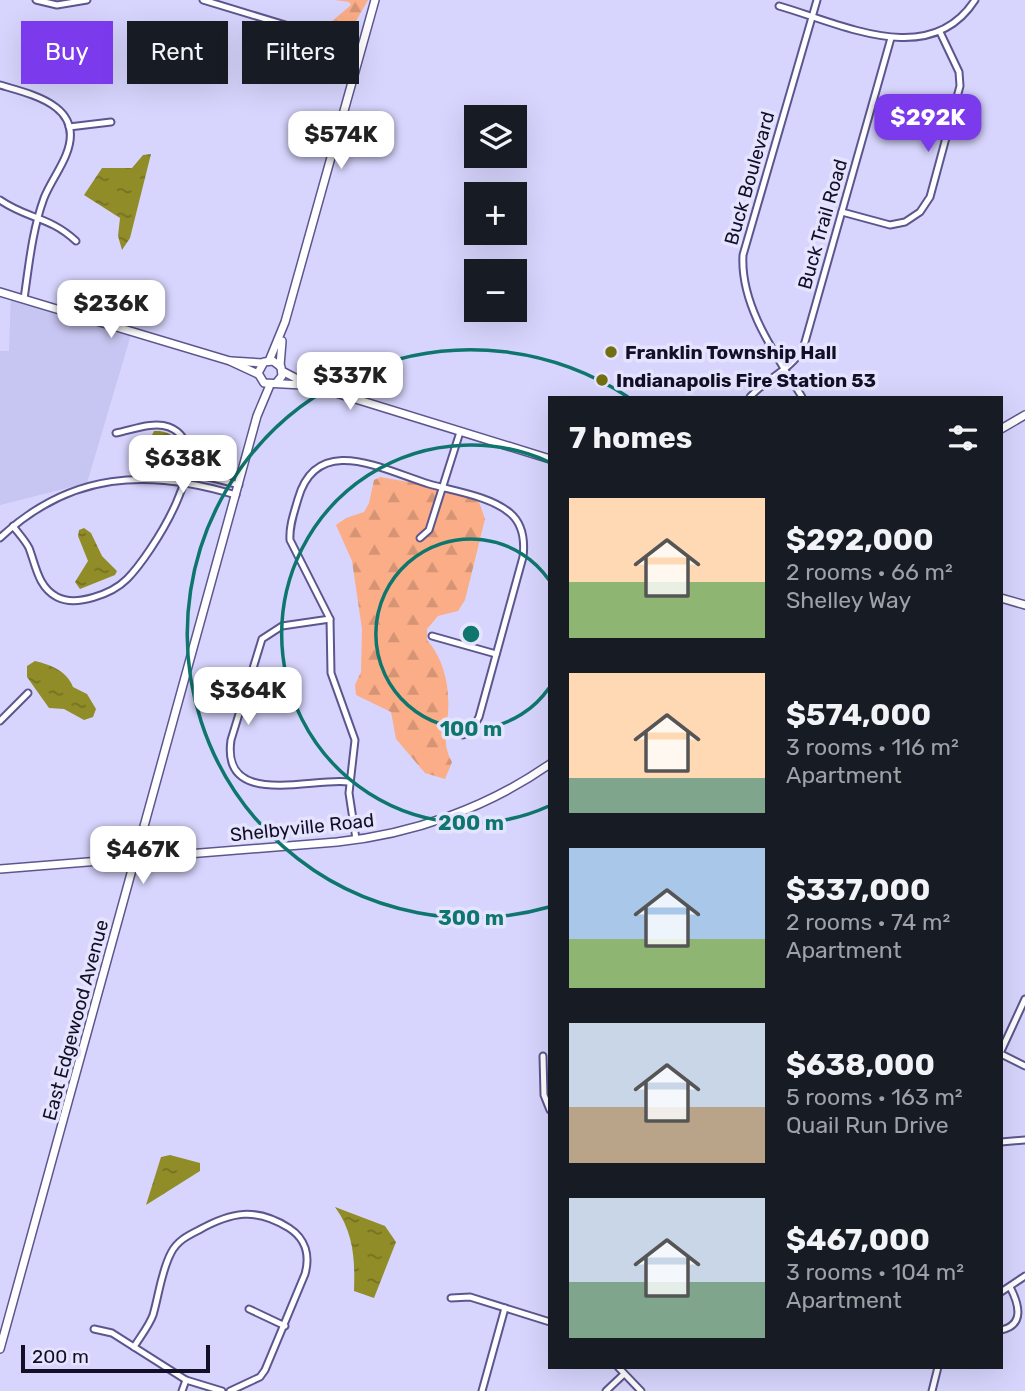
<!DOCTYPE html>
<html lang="en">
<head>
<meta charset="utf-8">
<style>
  body { margin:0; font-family:Rubik,sans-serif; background:#20242c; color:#f1f3f6; height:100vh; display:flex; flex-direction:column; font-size:26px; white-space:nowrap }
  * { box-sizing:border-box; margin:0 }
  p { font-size:23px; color:#9ea1a6 }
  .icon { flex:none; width:38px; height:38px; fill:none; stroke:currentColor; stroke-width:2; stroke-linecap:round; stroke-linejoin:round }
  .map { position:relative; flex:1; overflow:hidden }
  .details { position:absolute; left:548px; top:396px; width:455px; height:973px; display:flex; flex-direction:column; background:#171b24; border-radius:0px; box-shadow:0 7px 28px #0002 }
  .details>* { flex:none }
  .top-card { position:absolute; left:21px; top:21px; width:422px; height:63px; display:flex; gap:14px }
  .buttons { position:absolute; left:464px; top:105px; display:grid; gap:14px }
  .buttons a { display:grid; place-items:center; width:63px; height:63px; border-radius:0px; background:#171b24; box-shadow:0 7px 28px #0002; font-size:35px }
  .scale { position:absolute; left:21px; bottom:18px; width:189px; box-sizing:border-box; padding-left:7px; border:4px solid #120f26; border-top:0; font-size:19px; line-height:24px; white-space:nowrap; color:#120f26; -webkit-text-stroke:5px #e5e4ff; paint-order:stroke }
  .price { position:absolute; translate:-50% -60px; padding:0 16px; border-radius:14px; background:#fff; color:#222; font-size:23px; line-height:46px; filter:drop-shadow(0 2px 4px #0008) }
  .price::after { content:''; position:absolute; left:50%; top:42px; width:21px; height:16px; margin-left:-10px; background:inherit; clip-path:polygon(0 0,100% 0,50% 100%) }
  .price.selected { background:#7c3aed; color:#fff }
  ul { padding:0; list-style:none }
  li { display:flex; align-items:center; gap:21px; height:175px; padding:0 21px }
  li span { display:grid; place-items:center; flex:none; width:196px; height:140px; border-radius:0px; color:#555 }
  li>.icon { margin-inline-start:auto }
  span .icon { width:84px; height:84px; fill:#fffc; stroke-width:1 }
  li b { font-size:30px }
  h2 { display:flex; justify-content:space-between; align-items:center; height:84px; padding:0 21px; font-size:30px }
  .pill { padding:0 24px; border-radius:0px; background:#171b24; box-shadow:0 7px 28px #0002; font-size:24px; line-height:63px }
  .pill.selected { background:#7c3aed; color:#fff }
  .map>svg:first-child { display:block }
  .built { fill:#c7c5f1 }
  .forest { fill:url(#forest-firs) }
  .water { fill:url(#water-ripples) }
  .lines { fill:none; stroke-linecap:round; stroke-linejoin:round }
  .minor-casing { stroke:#5c568f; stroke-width:9 }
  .secondary-casing { stroke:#5c568f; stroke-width:10 }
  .minor { stroke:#fff; stroke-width:5 }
  .secondary { stroke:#fff; stroke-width:7 }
  .ring { fill:none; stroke:#0f766e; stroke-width:3.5 }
  .poi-dot { fill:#726f10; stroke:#e5e4ff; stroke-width:2.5 }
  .labels { text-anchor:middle; stroke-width:7; stroke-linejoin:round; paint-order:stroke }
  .street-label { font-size:19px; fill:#120f26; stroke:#e5e4ff }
  .poi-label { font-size:19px; font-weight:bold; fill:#120f26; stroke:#e5e4ff; text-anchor:start }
  .centre { fill:#0f766e; stroke:#e5e4ff; stroke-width:3.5 }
  .ring-label { font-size:21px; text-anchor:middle; font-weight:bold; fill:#0f766e; stroke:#e5e4ff; stroke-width:7; stroke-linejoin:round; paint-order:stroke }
</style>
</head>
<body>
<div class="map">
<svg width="1025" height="1391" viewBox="0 0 1025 1391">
  <defs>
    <pattern id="forest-firs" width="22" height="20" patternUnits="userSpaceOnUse" patternTransform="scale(1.75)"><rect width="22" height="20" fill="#faad86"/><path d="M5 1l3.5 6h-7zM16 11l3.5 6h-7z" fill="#d59474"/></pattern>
    <pattern id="water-ripples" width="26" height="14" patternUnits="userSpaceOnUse" patternTransform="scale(1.75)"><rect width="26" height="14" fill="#908c28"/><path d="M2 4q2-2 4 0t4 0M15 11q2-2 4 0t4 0" fill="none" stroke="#747122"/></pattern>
  </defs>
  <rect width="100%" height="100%" fill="#d7d5fd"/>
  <!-- built -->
  <polygon class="built" points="11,295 132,331 87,483 0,505 0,351 9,351"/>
  <!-- forest -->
  <g class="forest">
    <polygon points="335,0 368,0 352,28 339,36 334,34 331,22 351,5 349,2"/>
    <path d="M380,477L443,488L478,499L485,519L465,600L458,611L438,616L427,629V640C444,659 450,687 448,713C447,732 442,744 452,762L445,779L425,773L396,739L391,712L356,695L355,685L361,672L362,629L352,561L336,525L346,518L364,512L369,503L374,480Z"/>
  </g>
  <!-- water -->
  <g class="water">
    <polygon points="151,154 130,238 122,250 118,236 120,218 84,195 102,168 132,168 143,155"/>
    <path d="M154,431C171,430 180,439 182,456L178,462H151L149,441Z"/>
    <polygon points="84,528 91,533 102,556 117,571 115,575 80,589 75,582 88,561 78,536 79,530"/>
    <path d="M35,661C51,665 67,671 73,687L87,694L96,709L93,717L84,720L64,709L49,708L27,677V666Z"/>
    <polygon points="170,1155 200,1163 200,1171 146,1205 161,1157"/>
    <path d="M335,1207L385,1226L396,1242L374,1298L354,1291C355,1260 354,1233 335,1207Z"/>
  </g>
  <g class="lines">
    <!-- minor casing -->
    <g class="minor-casing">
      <g id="minor">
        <polyline points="36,0 57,5 87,0"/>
        <polyline points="203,0 361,48"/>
        <path d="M779,6C842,24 930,70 975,0"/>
        <path d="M0,85C34,95 86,106 66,155C60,170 50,183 44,198C32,231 29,265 24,299"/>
        <polyline points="69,127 111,122"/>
        <path d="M0,200C27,219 49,216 76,241"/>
        <polyline points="842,212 890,225 905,222 920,212 930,197 960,86 959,72 940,32"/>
        <path d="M750,397C766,379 790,370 803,349L891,38"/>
        <path d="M802,397C776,355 740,306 743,255L817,0"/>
        <path d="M139,478C161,461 215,479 239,485"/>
        <path d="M13,526C18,533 25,540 29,548C36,566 38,587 57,597C76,607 112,594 127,579C150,556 222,448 169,427C153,421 132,430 116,433"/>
        <path d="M0,538C70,472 148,468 236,495"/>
        <polyline points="420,538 429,530 460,432"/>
        <path d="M330,619L282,626L262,639L231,740C221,809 311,777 349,782"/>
        <polyline points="432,636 496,654"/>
        <polyline points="0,721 28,693"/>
        <path d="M356,839L349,793L355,740L331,673L330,619L290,540C289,526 294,513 298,499C317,432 383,470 429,484C453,491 490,496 510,513C523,524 525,540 523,557L479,717L471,731L463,735"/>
        <polyline points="1001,1051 1025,999"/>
        <polyline points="1001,1054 1025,1066"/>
        <polyline points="543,1056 544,1095 550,1110"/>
        <polyline points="1001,1142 1025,1140"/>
        <polyline points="1001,1292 1025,1276"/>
        <polyline points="451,1298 470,1297 550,1322"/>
        <polyline points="249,1309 285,1326"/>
        <polyline points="94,1329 112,1333 186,1380 222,1391"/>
        <path d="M1001,1330C1025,1325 1019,1304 1010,1287"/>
        <path d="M134,1347C140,1337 149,1326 153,1315C159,1295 161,1272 171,1253C177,1241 187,1236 199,1230C231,1212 256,1207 289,1228C306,1239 310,1256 305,1274L265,1370L260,1377L230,1391"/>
        <polyline points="618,1367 641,1391"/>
        <polyline points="182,1391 186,1380"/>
        <polyline points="482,1391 505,1308"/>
        <polyline points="606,1391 624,1374"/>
        <polyline points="932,1391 938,1367"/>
      </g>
    </g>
    <!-- secondary casing -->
    <g class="secondary-casing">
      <g id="secondary">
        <polyline points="0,292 230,361 258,374"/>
        <polyline points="231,361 263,363"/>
        <polyline points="269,361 285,322 375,0"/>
        <polyline points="280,366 282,341"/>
        <polyline points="282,371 307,384 550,459"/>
        <polyline points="277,382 282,376 281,367 273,361 264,362 258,373 264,383 303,385"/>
        <polyline points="1001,429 1025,415"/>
        <polyline points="1001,598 1025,605"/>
        <path d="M0,869L337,842C413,834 487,808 550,764"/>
        <polyline points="0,1349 257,416 270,385"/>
      </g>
    </g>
    <!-- minor -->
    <use href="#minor" class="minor"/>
    <!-- secondary -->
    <use href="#secondary" class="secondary"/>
  </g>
  <!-- distance rings -->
  <g class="ring">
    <path d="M549 688A95 95 0 1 1 549 580"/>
    <path d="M549 806A189 189 0 1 1 549 462"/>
    <path d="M549 907A284 284 0 1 1 628 397"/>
  </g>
  <!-- markers -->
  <g class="poi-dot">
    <circle cx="611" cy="352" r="7"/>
    <circle cx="602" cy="380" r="7"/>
  </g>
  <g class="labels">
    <!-- street labels -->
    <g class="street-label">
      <text transform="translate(749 178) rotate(-74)" y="7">Buck Boulevard</text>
      <text transform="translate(822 224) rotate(-74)" y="7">Buck Trail Road</text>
      <text transform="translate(302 827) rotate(-6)" y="7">Shelbyville Road</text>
      <text transform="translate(75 1020) rotate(-75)" y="7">East Edgewood Avenue</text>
    </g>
    <!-- poi labels -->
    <g class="poi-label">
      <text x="625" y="359">Franklin Township Hall</text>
      <text x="616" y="387">Indianapolis Fire Station 53</text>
    </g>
  </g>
  <circle cx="471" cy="634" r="10" class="centre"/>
  <g class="ring-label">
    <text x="471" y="736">100 m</text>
    <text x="471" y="830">200 m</text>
    <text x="471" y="925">300 m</text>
  </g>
</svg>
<div class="buttons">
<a><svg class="icon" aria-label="layers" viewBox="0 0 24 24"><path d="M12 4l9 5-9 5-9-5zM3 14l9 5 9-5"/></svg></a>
<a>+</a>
<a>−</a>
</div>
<div class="scale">200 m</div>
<b class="price selected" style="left:928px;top:154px">$292K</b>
<b class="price" style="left:341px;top:171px">$574K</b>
<b class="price" style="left:111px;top:340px">$236K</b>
<b class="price" style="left:350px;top:412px">$337K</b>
<b class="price" style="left:183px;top:495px">$638K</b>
<b class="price" style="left:248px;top:727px">$364K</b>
<b class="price" style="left:143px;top:886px">$467K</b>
<div class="top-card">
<a class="pill selected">Buy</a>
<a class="pill">Rent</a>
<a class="pill">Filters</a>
</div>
<section class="details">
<h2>7 homes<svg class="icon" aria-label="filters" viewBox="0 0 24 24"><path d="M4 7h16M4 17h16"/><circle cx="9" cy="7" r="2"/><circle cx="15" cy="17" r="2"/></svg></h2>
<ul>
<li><span style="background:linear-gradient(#ffd9b3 60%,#8fb573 0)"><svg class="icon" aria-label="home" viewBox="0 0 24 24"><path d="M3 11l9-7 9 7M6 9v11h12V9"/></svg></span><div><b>$292,000</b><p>2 rooms · 66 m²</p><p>Shelley Way</p></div></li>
<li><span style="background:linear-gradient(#ffd9b3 75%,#7fa58c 0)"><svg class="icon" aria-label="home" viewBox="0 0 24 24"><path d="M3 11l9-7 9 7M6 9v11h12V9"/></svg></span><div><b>$574,000</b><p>3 rooms · 116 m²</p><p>Apartment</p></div></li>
<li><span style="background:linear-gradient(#a9c7e8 65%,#8fb573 0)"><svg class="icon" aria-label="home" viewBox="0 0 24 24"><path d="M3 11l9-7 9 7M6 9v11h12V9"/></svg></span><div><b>$337,000</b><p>2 rooms · 74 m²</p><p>Apartment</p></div></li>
<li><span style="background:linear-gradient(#c9d6e8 60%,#b9a48a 0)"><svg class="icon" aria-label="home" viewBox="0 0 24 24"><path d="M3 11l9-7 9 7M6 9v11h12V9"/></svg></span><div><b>$638,000</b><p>5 rooms · 163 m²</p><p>Quail Run Drive</p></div></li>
<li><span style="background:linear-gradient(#c9d6e8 60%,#7fa58c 0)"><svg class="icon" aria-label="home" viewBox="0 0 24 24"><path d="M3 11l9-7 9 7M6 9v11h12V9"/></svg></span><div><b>$467,000</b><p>3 rooms · 104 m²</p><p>Apartment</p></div></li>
</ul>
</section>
</div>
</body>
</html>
